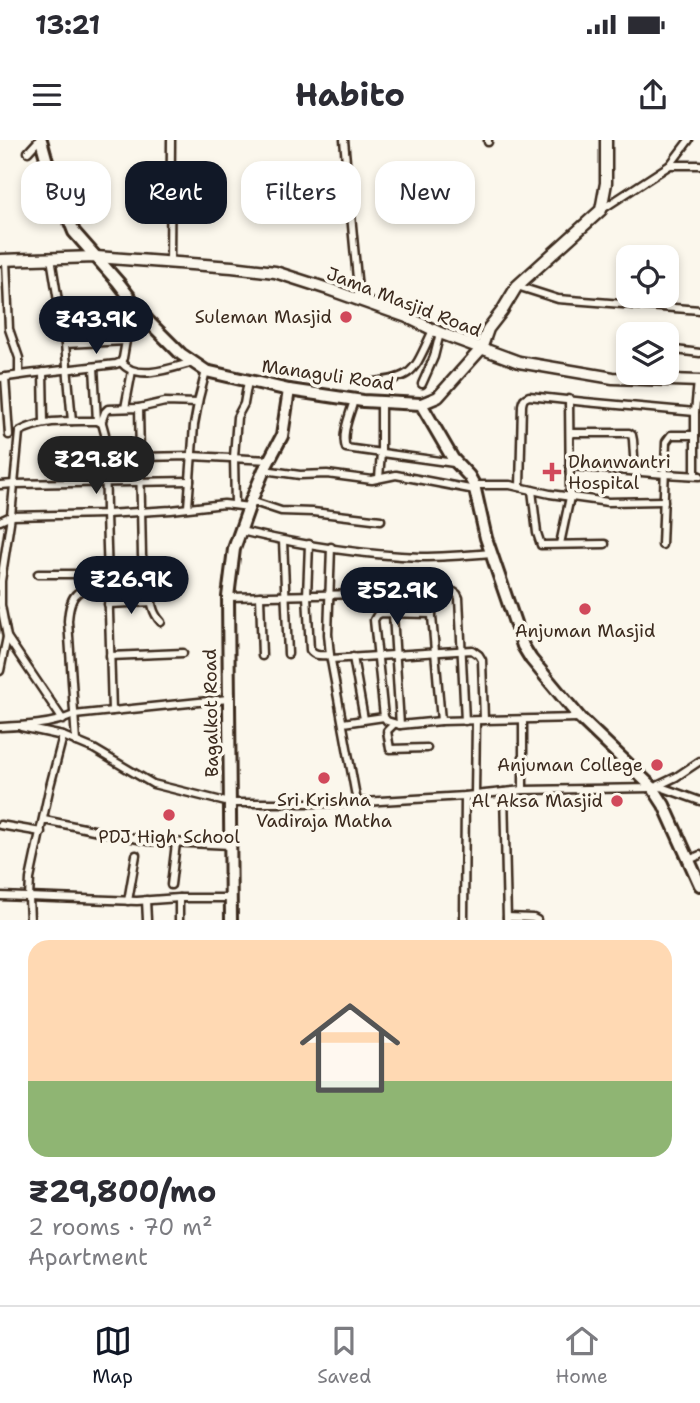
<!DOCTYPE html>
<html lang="en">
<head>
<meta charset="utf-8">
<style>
  body { margin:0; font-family:"Shantell Sans",sans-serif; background:#f7f7f7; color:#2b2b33; height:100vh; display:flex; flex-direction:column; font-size:26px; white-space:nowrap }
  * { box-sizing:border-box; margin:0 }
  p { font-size:23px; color:#7c7c81 }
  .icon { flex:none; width:38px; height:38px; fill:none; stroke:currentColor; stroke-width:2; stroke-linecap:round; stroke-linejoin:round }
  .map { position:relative; height:780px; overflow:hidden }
  .side { display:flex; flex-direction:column; background:#fff; flex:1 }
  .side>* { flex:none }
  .hud { position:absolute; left:21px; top:21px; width:658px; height:63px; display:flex; gap:14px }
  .buttons { position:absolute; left:616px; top:105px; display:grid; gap:14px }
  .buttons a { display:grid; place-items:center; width:63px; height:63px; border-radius:14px; background:#fff; box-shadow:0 4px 10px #0003; font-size:35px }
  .price { position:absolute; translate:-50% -60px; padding:0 16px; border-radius:24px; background:#111827; color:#fff; font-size:23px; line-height:46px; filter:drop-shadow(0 2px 4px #0008) }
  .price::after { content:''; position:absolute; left:50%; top:42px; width:21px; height:16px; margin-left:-10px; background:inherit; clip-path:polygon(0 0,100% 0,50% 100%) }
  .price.current { background:#222; color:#fff }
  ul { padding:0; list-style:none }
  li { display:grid; align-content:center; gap:14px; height:371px; padding:0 28px }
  li span { display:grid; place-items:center; height:217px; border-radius:21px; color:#555 }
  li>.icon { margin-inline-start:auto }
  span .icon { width:126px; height:126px; fill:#fffc; stroke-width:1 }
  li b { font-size:30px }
  .chip { padding:0 24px; border-radius:21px; background:#fff; box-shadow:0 4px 10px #0003; font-size:24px; line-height:63px }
  .chip.current { background:#111827; color:#fff }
  .status { display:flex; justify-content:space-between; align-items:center; height:49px; padding:0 35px; background:#fff; direction:ltr }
  .status svg { height:19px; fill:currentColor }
  header { display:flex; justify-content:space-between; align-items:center; height:91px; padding:0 28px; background:#fff; font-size:32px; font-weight:700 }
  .dock { display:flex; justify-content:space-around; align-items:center; height:98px; border-top:2px solid #e1e1e2; background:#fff; font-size:19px; color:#7c7c81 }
  .dock a { display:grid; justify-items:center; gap:4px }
  .dock .current { color:#111827 }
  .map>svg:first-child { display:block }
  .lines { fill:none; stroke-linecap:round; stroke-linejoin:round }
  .street-casing { stroke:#3b2a1e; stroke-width:11 }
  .secondary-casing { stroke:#3b2a1e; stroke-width:15 }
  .primary-casing { stroke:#3b2a1e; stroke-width:16 }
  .street { stroke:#fbf7ec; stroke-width:6 }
  .secondary { stroke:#fbf7ec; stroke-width:10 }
  .primary { stroke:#fbf7ec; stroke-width:10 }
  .poi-dot { fill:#d1495b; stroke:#fbf7ec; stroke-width:2.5 }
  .labels { text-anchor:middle; stroke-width:7; stroke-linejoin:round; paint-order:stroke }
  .street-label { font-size:18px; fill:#3b2a1e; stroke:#fbf7ec }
  .poi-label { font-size:18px; fill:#3b2a1e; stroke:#fbf7ec; text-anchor:end }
</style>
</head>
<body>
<div class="status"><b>13:21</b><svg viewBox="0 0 49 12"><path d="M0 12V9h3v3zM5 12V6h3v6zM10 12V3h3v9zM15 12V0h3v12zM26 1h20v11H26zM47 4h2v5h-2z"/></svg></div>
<header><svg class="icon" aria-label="menu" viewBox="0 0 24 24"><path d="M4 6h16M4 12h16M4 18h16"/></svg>Habito<svg class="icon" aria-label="share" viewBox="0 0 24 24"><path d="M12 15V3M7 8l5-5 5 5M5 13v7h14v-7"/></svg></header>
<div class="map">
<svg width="700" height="780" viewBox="0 0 700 780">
  <rect width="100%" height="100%" fill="#fbf7ec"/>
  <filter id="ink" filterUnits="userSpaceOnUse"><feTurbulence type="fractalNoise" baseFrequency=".0143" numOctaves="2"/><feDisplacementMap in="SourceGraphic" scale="14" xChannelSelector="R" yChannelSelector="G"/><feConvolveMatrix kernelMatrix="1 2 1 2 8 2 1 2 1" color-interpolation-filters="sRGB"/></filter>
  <g filter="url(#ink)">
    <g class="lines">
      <!-- street casing -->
      <g class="street-casing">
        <g id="street">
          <polyline points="344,0 359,160"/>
          <polyline points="488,0 488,2"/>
          <polyline points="28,12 39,0"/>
          <polyline points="670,25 689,0"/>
          <polyline points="601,70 670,25 700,25"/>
          <polyline points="51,118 65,204 72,281"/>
          <polyline points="6,120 9,189 19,218 19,235"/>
          <polyline points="170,123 171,0"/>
          <polyline points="517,146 558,159 700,170"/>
          <polyline points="65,204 126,201"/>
          <polyline points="667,209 700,213"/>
          <path d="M121,222C136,242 172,228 193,222"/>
          <polyline points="94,227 97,281"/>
          <polyline points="43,232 44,283"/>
          <polyline points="5,237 9,295"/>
          <polyline points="0,238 28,234 116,224 121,222 123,218 128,189 138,168"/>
          <path d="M363,243C415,238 412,235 433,190"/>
          <polyline points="422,244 434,217 440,193"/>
          <path d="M354,260C350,275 341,293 346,308L454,323"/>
          <polyline points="125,268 132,231"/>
          <polyline points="139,268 165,262 198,263"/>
          <path d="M101,283L105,272L108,269L139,268L142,416C143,422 148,425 149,431C154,449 146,466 161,482"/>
          <polyline points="570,293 629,293 632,295 633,300 635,332"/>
          <polyline points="139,317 192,316 269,320"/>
          <polyline points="570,326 665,334 700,336"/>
          <polyline points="264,330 300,335 327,334 372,340 396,335 475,350"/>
          <polyline points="695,335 695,272 698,241"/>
          <polyline points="379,338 381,313 381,262"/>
          <polyline points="0,345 14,344 190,341"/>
          <polyline points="474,345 510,345 550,354 608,362 664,361"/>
          <path d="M520,347L522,265C523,259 524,258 529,256L585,262L695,272"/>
          <polyline points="532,350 537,393 541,405 605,404"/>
          <polyline points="251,361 281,371 313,372 381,380"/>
          <polyline points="235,365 234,317 237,277 244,264 248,241"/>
          <polyline points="188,367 194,285 199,258 206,231"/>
          <polyline points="0,381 11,376 106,374 171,370 224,364 249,367"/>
          <path d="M241,391C300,405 361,415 421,417C445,417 468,415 491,413"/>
          <polyline points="283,401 288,514"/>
          <path d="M309,404L307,456L310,510C315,517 322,515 330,515"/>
          <polyline points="560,404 570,357 569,259"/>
          <polyline points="662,405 666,302 671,295 695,295"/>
          <polyline points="331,407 328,494 330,515 357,662"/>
          <polyline points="38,434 108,434"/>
          <polyline points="430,453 441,581"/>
          <polyline points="260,456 262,516"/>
          <polyline points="228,457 454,452 457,454 459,458 465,581"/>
          <polyline points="108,464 152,462"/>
          <polyline points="393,474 400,585"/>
          <polyline points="432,474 381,473 377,475 374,480 384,577 387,581 400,585 441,581 578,578"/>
          <polyline points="7,497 63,580"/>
          <polyline points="110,516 183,513"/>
          <polyline points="353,517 364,579"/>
          <polyline points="331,519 472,510 479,515 482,520 484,580"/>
          <path d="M0,531L7,497L1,465V441L11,376L19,292C42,279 71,281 97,281L102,283L105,294L106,374L112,571"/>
          <polyline points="343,583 384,577"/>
          <polyline points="394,584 387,591 390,609 427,608"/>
          <path d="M0,587C24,586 51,585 74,575L228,559"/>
          <polyline points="21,587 63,596 94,609 153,644 230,663 346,663 465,656 523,650 653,648 676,637 700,621"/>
          <path d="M76,602L68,481C70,450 79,448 108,447"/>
          <polyline points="658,646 700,661"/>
          <polyline points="523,650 523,580"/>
          <polyline points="504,652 507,780"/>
          <polyline points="475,655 476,581"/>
          <polyline points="44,680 148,701 230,705"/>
          <polyline points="0,685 41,692"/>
          <polyline points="689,720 700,715"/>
          <polyline points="171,745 176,703"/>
          <polyline points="0,756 137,761 179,758 230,758"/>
          <polyline points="179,758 179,780"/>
          <polyline points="146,760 147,780"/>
          <polyline points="128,761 136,715"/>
          <polyline points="507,777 533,778 537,780"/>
          <polyline points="30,780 29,758 30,739 49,650 63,596"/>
          <polyline points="464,780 465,656"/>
        </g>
      </g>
      <!-- secondary casing -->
      <g class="secondary-casing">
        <g id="secondary">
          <polyline points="0,120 96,117 232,127 275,132 328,149 407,177 440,193 519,222 613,238 700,241"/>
          <polyline points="421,264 438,257 481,209 488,189 502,171 517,146 601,70 606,43 606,0"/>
        </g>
      </g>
      <!-- primary casing -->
      <g class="primary-casing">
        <g id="primary">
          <polyline points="41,0 49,29 74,92 118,142 148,181 181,214 206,231 289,250 363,261 421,264 453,319 469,336 474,345 486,398 523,506 531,519 580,578 653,648 664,665 700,745"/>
          <polyline points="231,780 228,457 234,409 251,361 264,330 282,296 289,250"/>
        </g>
      </g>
      <!-- street -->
      <use href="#street" class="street"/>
      <!-- secondary -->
      <use href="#secondary" class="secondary"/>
      <!-- primary -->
      <use href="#primary" class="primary"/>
    </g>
  </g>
  <!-- markers -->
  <g class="poi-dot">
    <circle cx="346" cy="177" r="7"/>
    <path d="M548.5 321.5h7v7h7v7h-7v7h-7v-7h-7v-7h7z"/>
    <circle cx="585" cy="469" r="7"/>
    <circle cx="657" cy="625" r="7"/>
    <circle cx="324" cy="638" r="7"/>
    <circle cx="617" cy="661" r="7"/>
    <circle cx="169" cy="675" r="7"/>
  </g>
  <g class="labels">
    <!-- street labels -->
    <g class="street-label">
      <text transform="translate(404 162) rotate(21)" y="6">Jama Masjid Road</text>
      <text transform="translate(328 235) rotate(8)" y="6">Managuli Road</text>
      <text transform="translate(211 573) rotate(-91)" y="6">Bagalkot Road</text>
    </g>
    <!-- poi labels -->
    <g class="poi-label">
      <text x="332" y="183">Suleman Masjid</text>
      <text x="568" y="328" text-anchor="start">Dhanwantri<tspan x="568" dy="21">Hospital</tspan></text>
      <text x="585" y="497" text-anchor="middle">Anjuman Masjid</text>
      <text x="643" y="631">Anjuman College</text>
      <text x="324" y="666" text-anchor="middle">Sri Krishna<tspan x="324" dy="21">Vadiraja Matha</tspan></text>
      <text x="603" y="667">Al Aksa Masjid</text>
      <text x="169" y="703" text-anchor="middle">PDJ High School</text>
    </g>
  </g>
</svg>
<div class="buttons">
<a><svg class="icon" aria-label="locate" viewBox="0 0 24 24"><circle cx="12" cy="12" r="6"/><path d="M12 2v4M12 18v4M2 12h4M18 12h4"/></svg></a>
<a><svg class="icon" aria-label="layers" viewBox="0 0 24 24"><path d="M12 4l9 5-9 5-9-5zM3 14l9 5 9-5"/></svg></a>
</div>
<b class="price" style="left:96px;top:216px">₹43.9K</b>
<b class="price current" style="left:96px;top:356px">₹29.8K</b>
<b class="price" style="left:131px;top:476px">₹26.9K</b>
<b class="price" style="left:397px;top:487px">₹52.9K</b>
<div class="hud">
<a class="chip">Buy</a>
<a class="chip current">Rent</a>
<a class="chip">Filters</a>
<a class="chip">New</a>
</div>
</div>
<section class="side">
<ul>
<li><span style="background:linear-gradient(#ffd9b3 65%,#8fb573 0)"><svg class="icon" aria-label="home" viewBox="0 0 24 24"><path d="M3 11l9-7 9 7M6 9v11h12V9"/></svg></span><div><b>₹29,800/mo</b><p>2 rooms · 70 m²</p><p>Apartment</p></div></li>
</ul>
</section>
<nav class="dock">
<a class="current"><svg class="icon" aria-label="map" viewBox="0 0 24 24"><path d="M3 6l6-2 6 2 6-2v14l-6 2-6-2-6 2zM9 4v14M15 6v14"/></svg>Map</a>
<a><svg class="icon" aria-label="saved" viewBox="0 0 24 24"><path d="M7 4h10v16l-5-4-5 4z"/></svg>Saved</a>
<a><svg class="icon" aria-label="home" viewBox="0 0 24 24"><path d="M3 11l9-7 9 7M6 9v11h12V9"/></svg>Home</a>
</nav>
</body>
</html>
